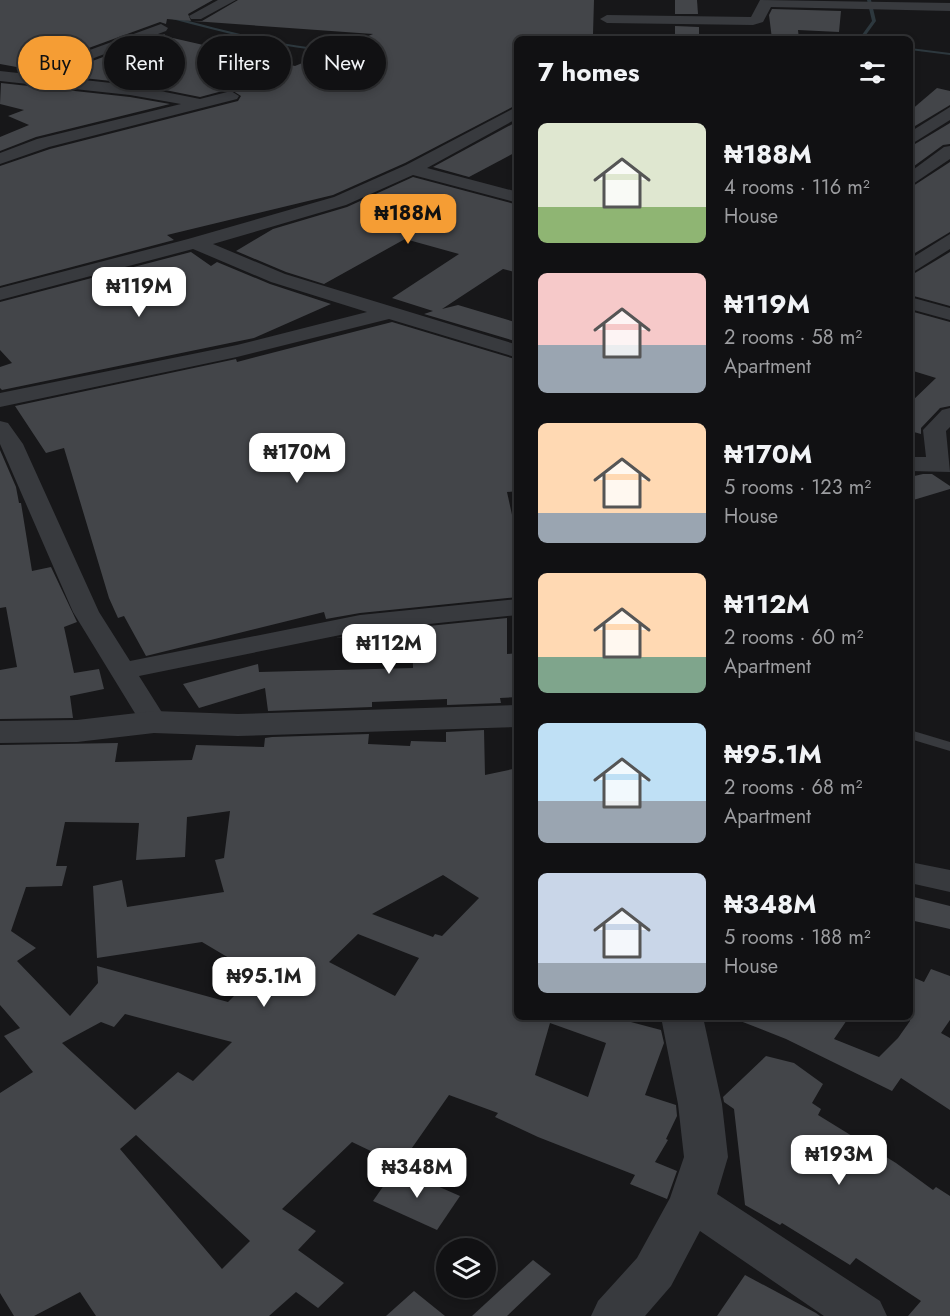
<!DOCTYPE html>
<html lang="en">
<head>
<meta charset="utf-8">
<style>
  body { margin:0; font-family:Jost,sans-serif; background:#1e1f21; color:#f1f3f6; height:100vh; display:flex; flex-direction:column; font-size:22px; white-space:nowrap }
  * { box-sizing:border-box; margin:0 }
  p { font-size:20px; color:#9c9da0 }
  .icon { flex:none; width:33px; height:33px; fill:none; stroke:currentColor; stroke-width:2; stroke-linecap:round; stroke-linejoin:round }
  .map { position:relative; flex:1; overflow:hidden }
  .side { position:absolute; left:514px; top:36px; width:399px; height:984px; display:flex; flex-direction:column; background:#111113; border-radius:9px; box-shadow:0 3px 9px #0003,0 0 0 2px #303133 }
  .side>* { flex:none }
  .top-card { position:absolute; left:18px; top:36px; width:406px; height:54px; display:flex; gap:12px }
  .fabs { position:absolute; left:436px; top:1238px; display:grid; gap:12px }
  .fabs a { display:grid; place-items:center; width:60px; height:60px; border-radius:50%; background:#111113; box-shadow:0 3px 9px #0003,0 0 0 2px #303133; font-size:30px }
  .price { position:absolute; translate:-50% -51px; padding:0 14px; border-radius:12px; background:#fff; color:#222; font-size:20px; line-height:39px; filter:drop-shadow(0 2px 3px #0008) }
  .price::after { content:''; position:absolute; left:50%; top:36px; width:18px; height:14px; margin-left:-9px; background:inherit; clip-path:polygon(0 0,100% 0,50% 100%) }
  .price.selected { background:#f59d34; color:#111 }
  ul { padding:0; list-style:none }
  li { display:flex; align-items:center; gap:18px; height:150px; padding:0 24px }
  li span { display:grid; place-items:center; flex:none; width:168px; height:120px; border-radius:9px; color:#555 }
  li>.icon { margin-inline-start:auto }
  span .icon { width:72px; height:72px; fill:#fffc; stroke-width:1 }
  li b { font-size:26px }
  h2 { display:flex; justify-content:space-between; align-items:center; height:72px; padding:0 24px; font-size:26px }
  .pill { padding:0 21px; border-radius:27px; background:#111113; box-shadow:0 3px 9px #0003,0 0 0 2px #303133; font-size:21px; line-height:54px }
  .pill.selected { background:#f59d34; color:#111 }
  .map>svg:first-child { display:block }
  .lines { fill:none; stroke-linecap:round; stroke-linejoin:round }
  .stream { fill:#2d383e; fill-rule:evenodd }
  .building { fill:#434549; fill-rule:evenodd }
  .service { fill:#383a3e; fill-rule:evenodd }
  .minor { fill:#383a3e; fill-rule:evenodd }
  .tertiary { fill:#383a3e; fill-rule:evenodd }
</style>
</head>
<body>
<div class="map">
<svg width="950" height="1316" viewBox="0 0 950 1316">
  <rect width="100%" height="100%" fill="#171719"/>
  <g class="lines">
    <!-- stream -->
    <g class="stream">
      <polygon points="867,0 871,0 876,21 863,39 859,39 872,21"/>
      <path d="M173,17C228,31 283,47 340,50L342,51L340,52C282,49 227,33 172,19V17Z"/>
      <polygon points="910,48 950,53 950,55 910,50"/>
    </g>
  </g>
  <!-- building -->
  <g class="building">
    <polygon points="0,0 213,0 188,14 191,21 167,19 166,24 160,22 75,53 36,73 18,71 22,68 0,64"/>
    <polygon points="238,0 594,0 593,34 587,34 589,39 518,39 518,104 405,163 333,195 167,235 174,240 0,286 0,166 50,149 238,101 241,96 230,89 200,97 130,83 64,76 87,63 165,34 164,36 295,66 373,34 193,21 202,21"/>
    <polygon points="675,0 697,0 698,14 675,14"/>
    <polygon points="772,9 841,11 839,32 798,30 799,39 772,39 769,15"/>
    <polygon points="675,26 699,27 699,38 675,38"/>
    <polygon points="1,83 130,97 170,104 36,137 0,151 0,137 29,125 8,116 24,110 0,104"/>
    <polygon points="937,88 950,91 950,105 910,129 910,111"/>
    <polygon points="518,121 518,151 469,177 433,167"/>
    <polygon points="950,123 950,144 943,145 910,169 910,147"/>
    <polygon points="950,162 950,232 910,256 910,188"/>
    <polygon points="413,177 518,205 518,273 503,269 442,309 458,305 518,323 518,342 424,314 433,311 392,298 459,254 405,239 324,284 286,272 236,251 273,229 347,207"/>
    <polygon points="191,252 211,266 217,262 270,284 331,304 254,338 2,390 0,388 0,367 12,363 0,350 0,302"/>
    <polygon points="950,252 950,306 910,295 910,276"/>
    <polygon points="910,311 950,322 950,406 940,408 921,428 921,434 910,431 910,403 936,378 910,370"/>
    <polygon points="392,322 518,360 518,491 507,492 518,542 518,597 360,613 326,619 324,612 146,656 124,616 118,618 109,598 64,448 46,453 15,406 236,359 237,362"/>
    <polygon points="0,450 16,487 19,503 21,503 32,571 51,567 77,622 64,627 74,673 99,669 104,689 70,696 73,718 0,719 0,670 17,667 6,607 0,608"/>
    <polygon points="923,474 932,474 950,486 950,489 910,501 910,477"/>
    <polygon points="507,618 507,654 518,653 518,697 500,698 501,703 447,705 447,699 372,702 372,707 268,711 265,688 199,708 183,684 258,664 259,672 413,668 412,629 336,638 360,633"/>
    <path d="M484,730L485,775L518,768V1017H612L661,1030L664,1043L645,1095L676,1105L677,1116L666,1139L668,1140L655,1162L677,1171L667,1199L630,1184L635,1175L538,1137L495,1117L498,1113L449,1095L400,1165L352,1142L282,1209L316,1231L298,1250L344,1283L318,1308L296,1292L269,1316H96L80,1292L34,1316H14L0,1293V1093L33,1072L4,1036L20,1028L0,1005V745L118,743L115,762L192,760L196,745L264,747L265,738L272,737L369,734L368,744L410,746L411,741L446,742V732ZM230,811L224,858L215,860L224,892L127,907L122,880L93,886L97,958L202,942L256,974L228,1002L97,966L98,983L70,1016L17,961L36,948L11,931L26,887L62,886L67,866H56L65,822L139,823L136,860L185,857L187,817ZM443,875L479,898L442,936L435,934L433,937L372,914ZM358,934L419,958L395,996L329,962ZM125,1014L174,1027L232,1042L193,1081L178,1072L135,1110L62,1043L101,1022L114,1027ZM550,1023L606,1043L588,1097L535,1075ZM136,1135L250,1241L222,1269L120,1149Z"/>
    <polygon points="910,896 950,906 950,929 910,920"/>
    <polygon points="931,969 950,976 950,1020 941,1033 950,1038 950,1110 901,1078 892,1091 786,1039 730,1017 849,1017 834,1039 879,1057 898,1038 910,1021 910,976 924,982"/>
    <polygon points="766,1056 794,1063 823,1084 812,1103 821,1109 818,1115 896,1163 933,1190 936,1187 950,1196 950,1316 908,1316 921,1301 856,1258 850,1265 782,1223 780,1225 745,1205 734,1109 724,1102 723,1097"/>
    <polygon points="396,1168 460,1196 437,1230 373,1201"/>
    <polygon points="533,1260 551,1274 507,1316 472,1316"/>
    <polygon points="745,1275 816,1313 820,1316 717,1316"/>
    <polygon points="414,1291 445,1316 386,1316"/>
  </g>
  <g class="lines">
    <!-- service -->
    <polygon class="service" points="910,730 950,742 950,751 910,739"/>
    <!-- minor -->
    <g class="minor">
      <polygon points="218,0 236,0 201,19 191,19 189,16"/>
      <polygon points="760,0 950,3 950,11 771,7 763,22 753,25 607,23 600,19 607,15 751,17"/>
      <polygon points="161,24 168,28 166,31 86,61 56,77 130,85 200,99 231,91 239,96 237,99 49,147 0,164 0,153 37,139 181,104 130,95 0,81 0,71 36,75 76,55"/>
      <polygon points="518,106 518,118 427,168 518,192 518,203 413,175 346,205 213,244 285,274 518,345 518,358 389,319 237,357 0,407 0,393 237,345 367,312 271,282 193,249 0,300 0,288 188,239 334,197 406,165"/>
      <polygon points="950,107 950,120 910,145 910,132"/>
      <polygon points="950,146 950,159 910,186 910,172 944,147"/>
      <polygon points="950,234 950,249 910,274 910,259"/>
      <polygon points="910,297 950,308 950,320 910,309"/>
      <polygon points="950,408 950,427 946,431 950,472 910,471 910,457 926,457 923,430 942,410"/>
      <polygon points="0,421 8,423 23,444 99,612 130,661 360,615 518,599 518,615 360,631 139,676 168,722 164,728 154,731 144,728 73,612 0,444"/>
      <polygon points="910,862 950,870 950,892 910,883"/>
    </g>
    <!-- tertiary -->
    <g class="tertiary">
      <polygon points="518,705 518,727 238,736 154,733 77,742 0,743 0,721 77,720 154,711 238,714"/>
      <polygon points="661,1017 703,1017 722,1104 728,1157 717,1194 880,1301 887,1316 824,1316 700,1231 671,1286 645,1316 591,1316 598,1301 637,1258 670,1198 684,1157 678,1104"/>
    </g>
  </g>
</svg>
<div class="fabs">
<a><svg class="icon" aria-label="layers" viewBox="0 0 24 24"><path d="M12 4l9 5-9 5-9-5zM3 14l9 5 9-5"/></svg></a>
</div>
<b class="price selected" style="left:408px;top:245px">₦188M</b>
<b class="price" style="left:139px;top:318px">₦119M</b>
<b class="price" style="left:297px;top:484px">₦170M</b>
<b class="price" style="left:389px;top:675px">₦112M</b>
<b class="price" style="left:264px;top:1008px">₦95.1M</b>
<b class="price" style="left:839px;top:1186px">₦193M</b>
<b class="price" style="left:417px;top:1199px">₦348M</b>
<div class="top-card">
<a class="pill selected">Buy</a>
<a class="pill">Rent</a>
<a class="pill">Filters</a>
<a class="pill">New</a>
</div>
<section class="side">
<h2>7 homes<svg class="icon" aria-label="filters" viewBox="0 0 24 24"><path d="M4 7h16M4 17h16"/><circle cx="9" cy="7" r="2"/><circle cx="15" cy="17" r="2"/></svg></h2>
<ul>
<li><span style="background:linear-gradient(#dfe7d0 70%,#8fb573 0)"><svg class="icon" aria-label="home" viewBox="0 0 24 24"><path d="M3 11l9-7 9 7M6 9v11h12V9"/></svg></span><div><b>₦188M</b><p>4 rooms · 116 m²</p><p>House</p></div></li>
<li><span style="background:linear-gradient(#f6c9c9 60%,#9aa5b1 0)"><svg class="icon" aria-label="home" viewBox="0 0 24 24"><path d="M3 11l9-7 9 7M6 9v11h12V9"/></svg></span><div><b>₦119M</b><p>2 rooms · 58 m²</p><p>Apartment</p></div></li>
<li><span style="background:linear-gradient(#ffd9b3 75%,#9aa5b1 0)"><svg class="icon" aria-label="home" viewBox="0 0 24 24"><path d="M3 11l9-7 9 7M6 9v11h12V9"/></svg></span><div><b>₦170M</b><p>5 rooms · 123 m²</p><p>House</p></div></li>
<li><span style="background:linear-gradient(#ffd9b3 70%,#7fa58c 0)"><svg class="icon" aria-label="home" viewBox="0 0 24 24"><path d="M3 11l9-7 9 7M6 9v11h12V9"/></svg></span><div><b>₦112M</b><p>2 rooms · 60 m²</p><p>Apartment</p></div></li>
<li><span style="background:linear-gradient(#bfe0f5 65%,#9aa5b1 0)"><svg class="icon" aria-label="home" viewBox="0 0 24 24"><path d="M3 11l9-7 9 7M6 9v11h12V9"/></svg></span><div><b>₦95.1M</b><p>2 rooms · 68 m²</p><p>Apartment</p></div></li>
<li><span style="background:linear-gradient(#c9d6e8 75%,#9aa5b1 0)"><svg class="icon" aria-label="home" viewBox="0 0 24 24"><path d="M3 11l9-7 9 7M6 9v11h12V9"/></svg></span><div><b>₦348M</b><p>5 rooms · 188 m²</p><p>House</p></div></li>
</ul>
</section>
</div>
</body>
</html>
